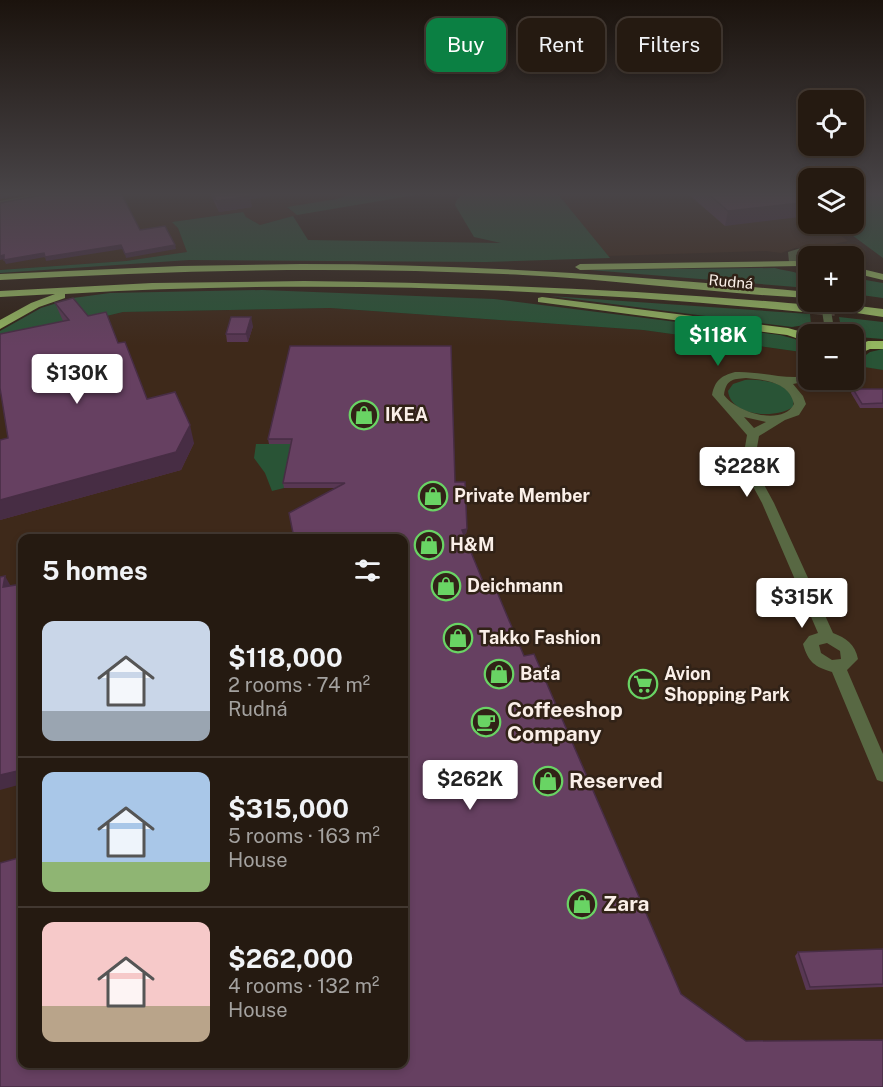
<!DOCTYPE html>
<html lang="en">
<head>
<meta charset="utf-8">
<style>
  body { margin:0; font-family:"Public Sans",sans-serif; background:#2d231a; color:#f1f3f6; height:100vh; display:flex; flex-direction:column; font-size:22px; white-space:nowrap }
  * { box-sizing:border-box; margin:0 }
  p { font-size:20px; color:#a3a19f }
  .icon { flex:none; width:33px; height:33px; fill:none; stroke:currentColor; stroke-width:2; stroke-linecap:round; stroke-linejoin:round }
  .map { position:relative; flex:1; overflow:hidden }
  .details { position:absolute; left:18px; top:534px; width:390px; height:534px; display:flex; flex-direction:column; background:#251a11; border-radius:12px; box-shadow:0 3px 9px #0003,0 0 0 2px #423831 }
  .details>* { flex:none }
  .banner { position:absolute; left:426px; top:18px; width:366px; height:54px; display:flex; gap:12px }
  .tools { position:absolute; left:798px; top:90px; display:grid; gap:12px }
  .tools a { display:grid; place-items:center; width:66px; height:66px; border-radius:12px; background:#251a11; box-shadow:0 3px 9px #0003,0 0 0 2px #423831; font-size:30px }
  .price { position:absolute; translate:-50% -51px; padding:0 14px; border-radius:6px; background:#fff; color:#222; font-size:20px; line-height:39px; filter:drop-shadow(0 2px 3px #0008) }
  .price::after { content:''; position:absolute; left:50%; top:36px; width:18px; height:14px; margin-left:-9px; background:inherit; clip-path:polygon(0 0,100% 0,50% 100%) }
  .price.current { background:#0b8043; color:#fff }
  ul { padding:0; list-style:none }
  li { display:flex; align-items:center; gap:18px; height:150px; padding:0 24px }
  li+li { border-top:2px solid #423831 }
  li span { display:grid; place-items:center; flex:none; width:168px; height:120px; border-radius:12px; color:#555 }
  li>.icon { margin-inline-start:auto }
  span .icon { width:72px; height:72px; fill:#fffc; stroke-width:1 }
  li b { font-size:26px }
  h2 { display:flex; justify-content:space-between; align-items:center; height:72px; padding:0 24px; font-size:26px }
  .chip { padding:0 21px; border-radius:12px; background:#251a11; box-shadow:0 3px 9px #0003,0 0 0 2px #423831; font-size:21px; line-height:54px }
  .chip.current { background:#0b8043; color:#fff }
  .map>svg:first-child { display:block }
  .built { fill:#3e291a; fill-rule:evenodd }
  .green { fill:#295436 }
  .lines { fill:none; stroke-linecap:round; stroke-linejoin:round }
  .trunk-tunnel { stroke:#4f4136; stroke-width:10; stroke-dasharray:10 5; stroke-linecap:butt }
  .minor { fill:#586843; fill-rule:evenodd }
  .trunk { fill:#94b660; fill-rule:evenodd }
  .minor-bridge { stroke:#586843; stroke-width:9 }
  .wall { fill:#583753 }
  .shaded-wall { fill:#472d44 }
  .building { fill:#664061; stroke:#472d44; stroke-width:1.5 }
  .labels { text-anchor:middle; stroke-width:5; stroke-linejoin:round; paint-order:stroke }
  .far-street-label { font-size:15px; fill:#faefe8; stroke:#312217 }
  .poi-label { font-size:18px; font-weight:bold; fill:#faefe8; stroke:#312217; text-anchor:start }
  .near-poi-label { font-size:21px; font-weight:bold; fill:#faefe8; stroke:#312217; text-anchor:start }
</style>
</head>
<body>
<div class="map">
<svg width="883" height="1087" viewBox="0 0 883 1087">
  <rect width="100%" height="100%" fill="#312217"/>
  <!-- built -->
  <g class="built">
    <polygon points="15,193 351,193 337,199 287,208 297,215 260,225 246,217 242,212 173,222 178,228 188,252 126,261 0,270 0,196"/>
    <polygon points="557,193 786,193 808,210 808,224 826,224 848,241 819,247 795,248 781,253 766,251 608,256"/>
    <path d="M330,308L643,330L808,353V380H854V364L883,370V1087H0V342L123,312ZM22,538H404V1064H22Z"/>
  </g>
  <!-- green -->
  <g class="green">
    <polygon points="351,193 427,193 297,215 287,207 337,199"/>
    <polygon points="465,193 557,193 610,258 486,262 189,260 0,273 0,270 126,261 187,252 178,228 172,222 243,212 246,217 260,225 293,216 308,240 501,243 474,237 455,205 457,199"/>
    <polygon points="854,193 883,193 883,258 837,224 854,224"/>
    <path d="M775,268C790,273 805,269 808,288L590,270Z"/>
    <polygon points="854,278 883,283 883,298 854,294"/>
    <polygon points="262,290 494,299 780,335 795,339 808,348 808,353 643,330 330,308 123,312 0,342 0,331 41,308 73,298 110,293"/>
    <polygon points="550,296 810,314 811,324 792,327"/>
    <polygon points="839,317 883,322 883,339 858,337 841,328"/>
    <polygon points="883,349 883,370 858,366 859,360 870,352"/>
    <path d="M745,380C762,379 798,383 793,407C776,419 731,417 728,391L733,384Z"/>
    <polygon points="256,444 293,444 284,488 272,491 265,473 254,458"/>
  </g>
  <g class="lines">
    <!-- trunk-tunnel -->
    <polyline class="trunk-tunnel" points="813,309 835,311"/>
    <!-- minor -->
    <g class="minor">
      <polygon points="43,193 63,193 0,205 0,201"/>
      <path d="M801,248H816L835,256C822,257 810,250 796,255L797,261L808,266V272L789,262L788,252Z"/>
      <polygon points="826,328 845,332 846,334 811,334"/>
      <path d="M735,372C760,371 783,380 808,376V380H813L793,384L803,396L806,404L799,415L785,420L759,436L755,459L756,470L774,503L833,633C846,638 855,644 858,659L847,670L883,754V782L877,780L832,672C815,667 808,662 803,644L809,636L818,633L762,503L744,470L743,459L747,435L712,395C715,380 721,376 735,372ZM746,378C766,380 789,382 794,404C782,427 736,412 724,395C726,380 732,379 746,378ZM744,417L766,422L754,428ZM827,643L840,651L841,659L832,660L821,653L819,645Z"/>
    </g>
    <!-- trunk -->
    <g class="trunk">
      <polygon points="795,261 799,262 799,266 580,270 575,267 580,264"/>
      <path d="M301,264C471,264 639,276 808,292V298C713,293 618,280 523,275C349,266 174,270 0,280V274L180,266Z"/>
      <polygon points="854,267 883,274 883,280 854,273"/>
      <path d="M304,281C466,283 627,289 788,303L813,305L819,309L813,313C566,288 313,279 65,294V298L39,307L0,329V320L31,303L55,294L0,297V291L152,283Z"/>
      <polygon points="542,297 788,328 809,334 808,342 787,335 538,302 538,298"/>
      <polygon points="834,303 883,309 883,317 830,309 830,305"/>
      <polygon points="868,341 883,341 883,349 870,349 854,356 854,347"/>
      <polygon points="815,380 830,380 823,384"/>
    </g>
    <!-- minor-bridge -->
    <polyline class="minor-bridge" points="825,302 829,326"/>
  </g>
  <!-- wall -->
  <g class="wall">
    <polygon points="210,193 269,193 270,196 250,199 252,207 219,212"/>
    <polygon points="687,193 808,193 725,226"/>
    <polygon points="55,303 88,316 118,343 147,399 194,443 181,470 0,520 0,440 8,438 63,321"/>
    <polygon points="253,326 248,342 227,342 226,334"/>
    <polygon points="290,346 455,482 467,529 466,534 463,534 486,589 524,656 681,994 746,1041 404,1064 407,999 335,488 284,488 283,483 291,444 269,444 268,439"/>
    <polygon points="853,389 883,389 883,408 860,408 851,393"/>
    <polygon points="883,949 883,987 806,990 795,956 798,952"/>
  </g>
  <!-- shaded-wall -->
  <g class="shaded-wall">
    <polygon points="9,193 29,193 0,199 0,195"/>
    <polygon points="247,193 269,193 270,196 250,199 252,207 219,212 216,201"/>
    <polygon points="808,202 808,216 725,226 728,211"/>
    <polygon points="121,245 123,249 46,261 45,257"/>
    <polygon points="175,245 176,249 126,258 125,254"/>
    <polygon points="44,253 45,257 6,264 4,260"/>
    <polygon points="4,255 5,259 0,260 0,256"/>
    <polygon points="251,317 253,326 248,342 246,334"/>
    <polygon points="190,425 194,443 181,470 0,520 0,500"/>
    <polygon points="467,529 466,534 461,535 462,530"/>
    <polygon points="5,576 13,590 3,587"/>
    <polygon points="22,770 22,784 0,790 0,775"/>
  </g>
  <!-- building -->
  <g class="building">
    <polygon points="52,193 121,193 140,230 165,226 175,245 125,254 121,245 45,257 44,253 4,260 4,255 0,256 0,203"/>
    <polygon points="213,193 249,193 250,196 216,201"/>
    <polygon points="707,193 808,193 808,202 728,211"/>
    <polygon points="73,298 88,316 106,312 118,343 125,342 147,399 175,392 190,425 176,452 0,500 0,440 8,438 0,388 0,334 69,320 55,303"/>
    <polygon points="231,317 251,317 246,334 226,334"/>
    <polygon points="290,346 451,346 455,482 465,482 467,529 462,530 486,589 495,587 524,656 534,654 681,994 746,1041 883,1040 883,1087 0,1087 0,863 22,857 22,1064 404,1064 404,1000 407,998 404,982 404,538 294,538 289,513 345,483 283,483 292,439 268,439"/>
    <polygon points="853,389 883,389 883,403 862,404"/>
    <polygon points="5,576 3,587 22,584 22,770 0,775 0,577"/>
    <polygon points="883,949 883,984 810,987 798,952"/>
  </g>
  <!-- sky -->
  <linearGradient id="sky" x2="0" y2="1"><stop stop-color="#1b130d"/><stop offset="0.56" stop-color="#484447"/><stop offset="1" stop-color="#484447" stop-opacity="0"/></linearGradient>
  <rect width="883" height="346" fill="url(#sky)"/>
  <!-- icons -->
  <defs>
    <g id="shop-ring" transform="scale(1.5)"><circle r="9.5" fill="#312217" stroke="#69d464" stroke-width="1.5"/><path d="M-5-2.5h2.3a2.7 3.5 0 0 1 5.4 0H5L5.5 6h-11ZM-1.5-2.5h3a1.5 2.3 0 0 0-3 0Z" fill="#69d464"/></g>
    <g id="supermarket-ring" transform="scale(1.5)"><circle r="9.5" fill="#312217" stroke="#69d464" stroke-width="1.5"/><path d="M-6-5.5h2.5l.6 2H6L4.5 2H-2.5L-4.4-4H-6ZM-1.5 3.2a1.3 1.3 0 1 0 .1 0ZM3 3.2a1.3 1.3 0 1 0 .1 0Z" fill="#69d464"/></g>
    <g id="cafe-ring" transform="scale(1.5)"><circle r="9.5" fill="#312217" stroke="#69d464" stroke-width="1.5"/><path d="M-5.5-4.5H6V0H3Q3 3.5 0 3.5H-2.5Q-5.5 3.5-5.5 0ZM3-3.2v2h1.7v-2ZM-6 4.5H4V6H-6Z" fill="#69d464"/></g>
  </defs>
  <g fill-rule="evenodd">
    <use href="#shop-ring" x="364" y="415"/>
    <use href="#shop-ring" x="433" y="496"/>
    <use href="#shop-ring" x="429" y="545"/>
    <use href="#shop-ring" x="446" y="586"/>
    <use href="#shop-ring" x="458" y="638"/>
    <use href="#shop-ring" x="499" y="674"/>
    <use href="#supermarket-ring" x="643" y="684"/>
    <use href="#cafe-ring" x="486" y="722"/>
    <use href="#shop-ring" x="548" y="781"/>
    <use href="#shop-ring" x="582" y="904"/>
  </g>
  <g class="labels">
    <!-- far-street labels -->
    <g class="far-street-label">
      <text transform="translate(731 282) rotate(5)" y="5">Rudná</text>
    </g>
    <!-- poi labels -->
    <g class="poi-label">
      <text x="385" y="421">IKEA</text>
      <text x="454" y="502">Private Member</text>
      <text x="450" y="551">H&amp;M</text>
      <text x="467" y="592">Deichmann</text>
      <text x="479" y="644">Takko Fashion</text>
      <text x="520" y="680">Baťa</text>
      <text x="664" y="680">Avion<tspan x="664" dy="21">Shopping Park</tspan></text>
    </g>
    <!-- near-poi labels -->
    <g class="near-poi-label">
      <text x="507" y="717">Coffeeshop<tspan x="507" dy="24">Company</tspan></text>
      <text x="569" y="788">Reserved</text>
      <text x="603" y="911">Zara</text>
    </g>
  </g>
</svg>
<div class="tools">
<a><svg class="icon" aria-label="locate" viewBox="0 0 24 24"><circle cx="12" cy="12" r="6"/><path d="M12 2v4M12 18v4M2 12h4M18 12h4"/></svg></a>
<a><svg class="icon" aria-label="layers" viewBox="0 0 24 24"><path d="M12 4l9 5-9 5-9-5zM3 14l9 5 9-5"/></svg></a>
<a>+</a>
<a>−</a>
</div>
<b class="price current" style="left:718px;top:367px">$118K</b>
<b class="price" style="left:77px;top:405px">$130K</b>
<b class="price" style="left:747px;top:498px">$228K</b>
<b class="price" style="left:802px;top:629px">$315K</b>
<b class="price" style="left:470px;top:811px">$262K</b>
<div class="banner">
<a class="chip current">Buy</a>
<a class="chip">Rent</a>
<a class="chip">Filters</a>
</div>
<section class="details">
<h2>5 homes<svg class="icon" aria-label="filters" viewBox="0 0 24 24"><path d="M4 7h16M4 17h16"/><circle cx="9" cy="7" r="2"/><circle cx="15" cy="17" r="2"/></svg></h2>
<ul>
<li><span style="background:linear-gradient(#c9d6e8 75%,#9aa5b1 0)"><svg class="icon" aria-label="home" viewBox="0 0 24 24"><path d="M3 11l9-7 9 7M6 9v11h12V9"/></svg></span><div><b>$118,000</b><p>2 rooms · 74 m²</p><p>Rudná</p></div></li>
<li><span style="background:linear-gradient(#a9c7e8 75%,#8fb573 0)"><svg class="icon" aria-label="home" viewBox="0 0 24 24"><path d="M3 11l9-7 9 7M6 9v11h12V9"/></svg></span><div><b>$315,000</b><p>5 rooms · 163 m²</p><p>House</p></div></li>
<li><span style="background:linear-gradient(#f6c9c9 70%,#b9a48a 0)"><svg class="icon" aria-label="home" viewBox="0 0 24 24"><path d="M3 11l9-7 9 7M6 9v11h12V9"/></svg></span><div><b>$262,000</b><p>4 rooms · 132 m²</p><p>House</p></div></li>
</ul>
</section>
</div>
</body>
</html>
